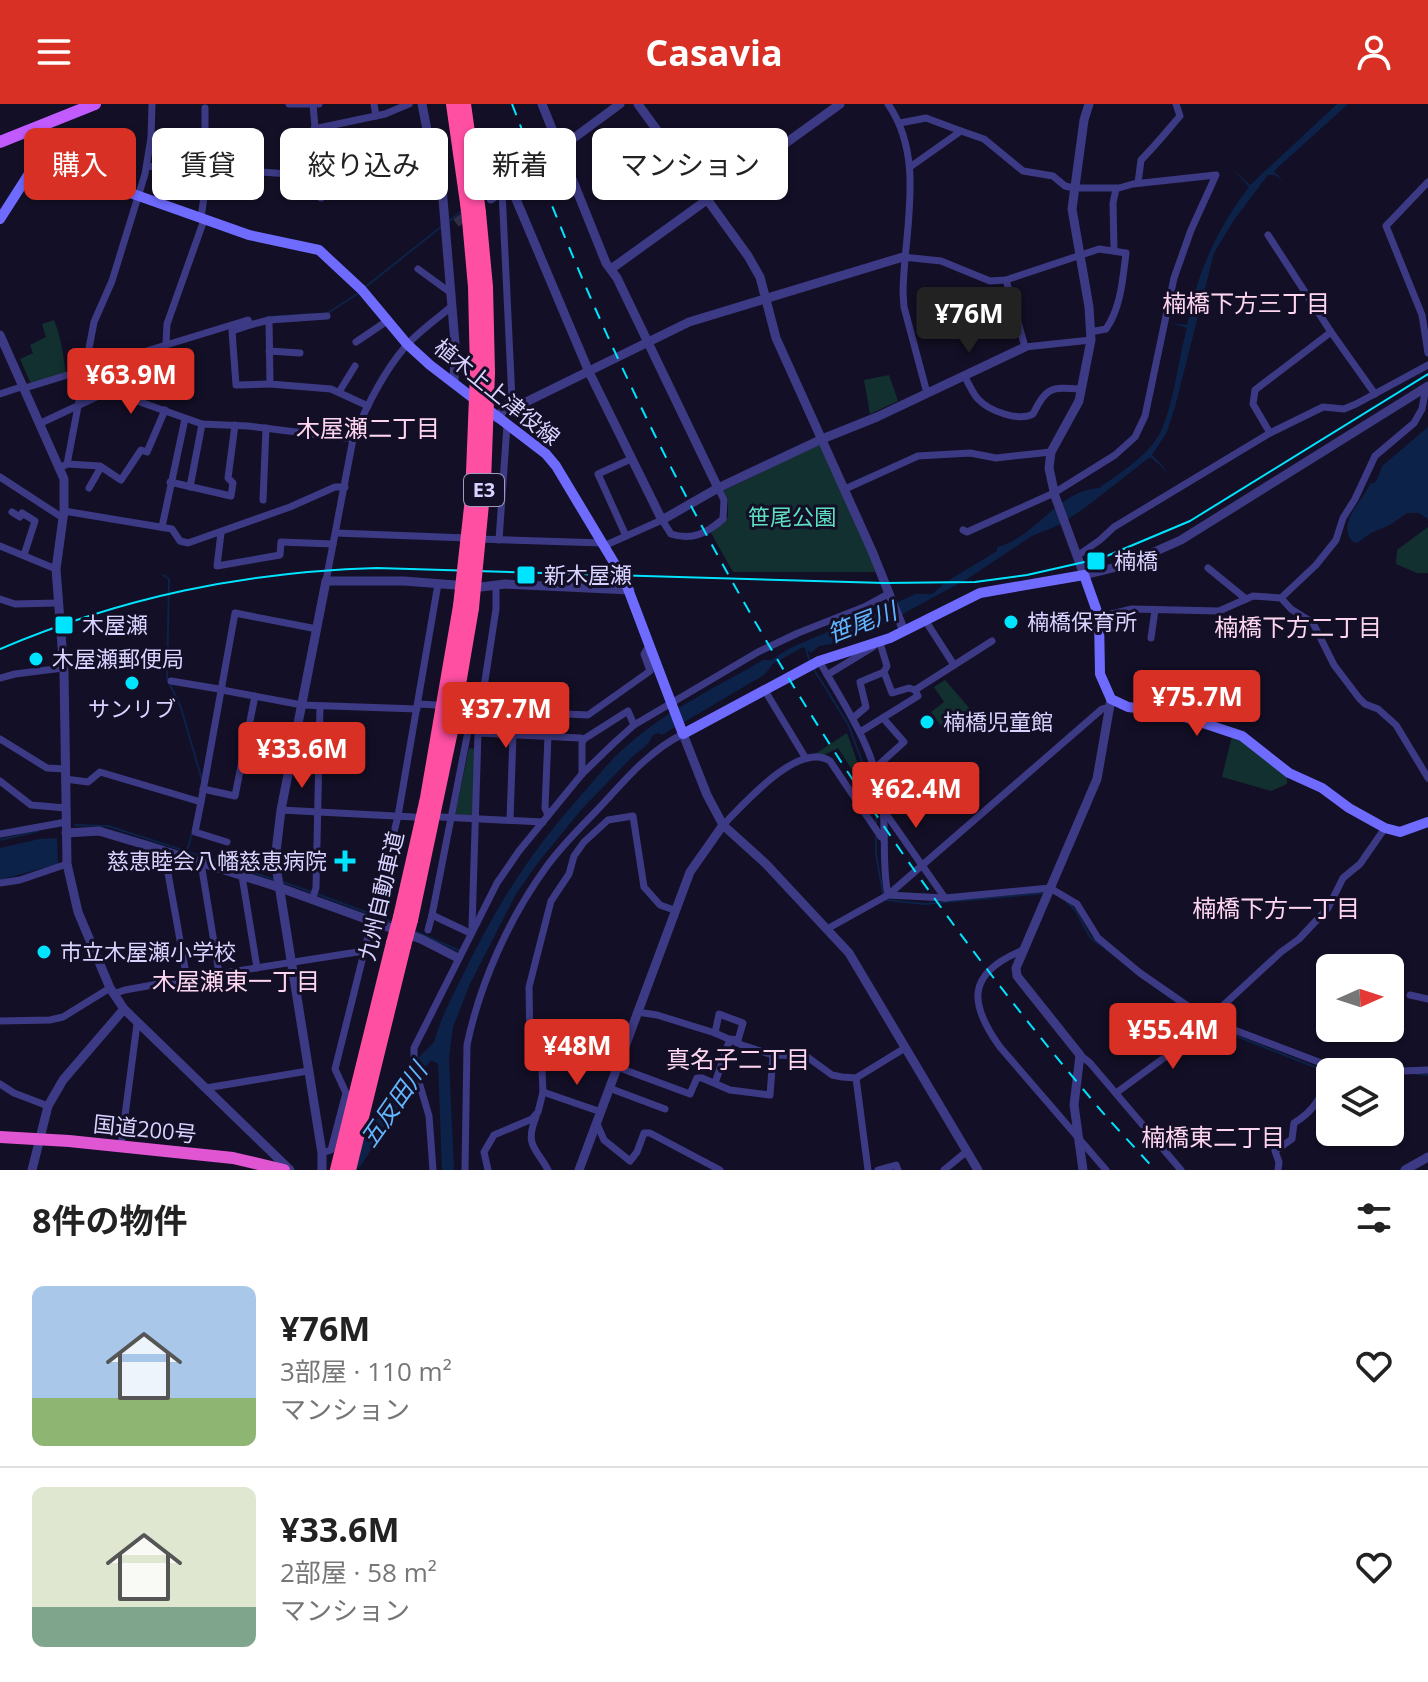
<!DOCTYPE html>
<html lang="ja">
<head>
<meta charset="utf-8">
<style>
  body { margin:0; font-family:"Open Sans","Noto Sans JP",sans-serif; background:#f2f2f2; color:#222; height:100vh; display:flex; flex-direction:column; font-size:30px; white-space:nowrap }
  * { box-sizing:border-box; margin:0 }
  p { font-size:26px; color:#767676 }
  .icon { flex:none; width:44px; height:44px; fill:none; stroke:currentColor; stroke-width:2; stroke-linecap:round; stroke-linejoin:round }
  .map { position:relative; height:1066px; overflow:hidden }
  .details { display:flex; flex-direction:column; background:#fff; flex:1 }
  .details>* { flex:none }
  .guide { position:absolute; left:24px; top:24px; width:800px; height:72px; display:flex; gap:16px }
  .needle { width:52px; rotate:87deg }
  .controls { position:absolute; left:1316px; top:850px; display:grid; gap:16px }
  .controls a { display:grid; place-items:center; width:88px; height:88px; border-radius:12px; background:#fff; box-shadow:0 2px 6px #0004; font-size:40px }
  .price { position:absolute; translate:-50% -68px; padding:0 18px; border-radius:8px; background:#d93025; color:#fff; font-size:26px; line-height:52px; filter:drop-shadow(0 2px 4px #0008) }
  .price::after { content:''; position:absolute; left:50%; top:48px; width:24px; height:18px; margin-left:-12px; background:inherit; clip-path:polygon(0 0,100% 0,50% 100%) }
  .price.active { background:#222; color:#fff }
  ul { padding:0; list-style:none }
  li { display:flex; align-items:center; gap:24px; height:200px; padding:0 32px }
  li+li { border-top:2px solid #e0e0e0 }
  li span { display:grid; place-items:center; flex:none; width:224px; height:160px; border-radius:12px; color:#555 }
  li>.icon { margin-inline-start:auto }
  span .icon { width:96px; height:96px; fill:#fffc; stroke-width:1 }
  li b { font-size:34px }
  h2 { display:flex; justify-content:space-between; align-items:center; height:96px; padding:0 32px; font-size:34px }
  .tag { padding:0 28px; border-radius:12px; background:#fff; box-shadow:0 2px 6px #0004; font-size:28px; line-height:72px }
  .tag.active { background:#d93025; color:#fff }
  header { display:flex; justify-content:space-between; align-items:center; height:104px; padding:0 32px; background:#d93025; color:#fff; font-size:36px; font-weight:700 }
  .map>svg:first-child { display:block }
  .green { fill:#12302f }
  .water { fill:#0c2248 }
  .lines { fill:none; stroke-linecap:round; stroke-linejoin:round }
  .stream { stroke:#0c2248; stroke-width:2 }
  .river { stroke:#0c2248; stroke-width:11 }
  .tertiary-tunnel { stroke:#312d47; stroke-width:9; stroke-dasharray:9 4.5; stroke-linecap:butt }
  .minor { stroke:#3d3a85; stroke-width:7 }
  .tertiary { stroke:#3d3a85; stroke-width:9 }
  .secondary { stroke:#6f6bff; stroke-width:10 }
  .primary { stroke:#c25bff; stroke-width:12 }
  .trunk { stroke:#e055d1; stroke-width:12 }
  .motorway { stroke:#ff4fa3; stroke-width:14 }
  .tram { stroke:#00e5ff; stroke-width:2 }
  .rail { stroke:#00e5ff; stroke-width:2; stroke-dasharray:12 10; stroke-linecap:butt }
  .motorway-bridge { stroke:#ff4fa3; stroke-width:14 }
  .poi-dot { fill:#00e5ff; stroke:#130f26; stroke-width:3 }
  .labels { text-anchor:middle; stroke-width:6; stroke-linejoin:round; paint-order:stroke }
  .shield { fill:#130f26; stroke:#9e99be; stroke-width:2 }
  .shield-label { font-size:20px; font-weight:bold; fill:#d9d4ff }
  .street-label { font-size:22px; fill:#d9d4ff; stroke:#130f26 }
  .park-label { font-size:22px; fill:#5fe0c0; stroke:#130f26 }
  .poi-label { font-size:22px; fill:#d9d4ff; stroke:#130f26; text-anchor:start }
  .neighbourhood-label { font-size:24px; fill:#ffd6f0; stroke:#130f26 }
  .water-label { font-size:24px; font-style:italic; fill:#62b6ff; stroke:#130f26 }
</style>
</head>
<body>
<header><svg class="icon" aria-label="menu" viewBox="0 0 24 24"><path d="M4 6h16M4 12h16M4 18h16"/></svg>Casavia<svg class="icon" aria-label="person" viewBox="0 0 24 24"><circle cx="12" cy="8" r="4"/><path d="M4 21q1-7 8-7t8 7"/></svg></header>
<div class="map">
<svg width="1428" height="1066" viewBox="0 0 1428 1066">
  <rect width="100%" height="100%" fill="#130f26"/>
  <!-- green -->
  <g class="green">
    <path d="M54,216C61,233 63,250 66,269L31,280L20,255L33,249L30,241L46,233L42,220Z"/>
    <polygon points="889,271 898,297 870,310 864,276"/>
    <polygon points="820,340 869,448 875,468 733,468 711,429 728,413 728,396 723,387"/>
    <polygon points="1428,423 1428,469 1417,469 1396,460 1397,446"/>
    <polygon points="945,576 970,605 944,626 931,608 944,598 934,583"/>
    <polygon points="847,629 870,694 838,644 824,651 815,650"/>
    <polygon points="1232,632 1243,637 1287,672 1287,680 1271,687 1222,673"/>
    <polygon points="469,644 475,645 473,711 455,711"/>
  </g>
  <!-- water -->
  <g class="water">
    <path d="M1337,0H1348L1274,67L1284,78L1275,71H1268L1234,116L1214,149L1175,303L1167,328L1152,351L1164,363L1166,370L1162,363L1150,353L1086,403L1059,421L1032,432L967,475L890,517L832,540L819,542L811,549L803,543L773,560L764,571L662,631L659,629L653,631L648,640L631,654L581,706L537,760L516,790L470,880L453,923L449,954L454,1066H442L438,960L431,956C433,929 448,901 460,877C496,802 528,751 583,689C598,672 612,654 629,640C668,605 719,582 763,556H771L790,544L916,490H932L946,478L997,447V443C1035,434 1058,386 1099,384C1120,369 1148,352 1160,329C1174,301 1178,255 1187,224L1171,219L1187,221C1197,170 1217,124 1249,83L1232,64L1250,81Z"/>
    <path d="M1428,323V415L1419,409H1407L1390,421L1371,429L1357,439L1353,438C1336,419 1362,398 1370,380L1376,378L1382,362Z"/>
    <polygon points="57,734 58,760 0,776 0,744 39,735"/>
  </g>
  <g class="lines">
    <!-- stream -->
    <g class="stream">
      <polyline points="485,91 555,42"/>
      <polyline points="449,117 463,106"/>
      <polyline points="364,184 441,123"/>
      <polyline points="328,209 360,188"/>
      <polyline points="269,213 310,210"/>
      <polyline points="163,471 169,475 167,574 181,604 202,676"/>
      <polyline points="806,545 810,558"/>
      <polyline points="813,564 848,620 876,695 876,723"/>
      <polyline points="75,721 108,722 273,775"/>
      <polyline points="876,733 876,750 883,790"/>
      <polyline points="0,736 38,727"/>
      <polyline points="187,747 192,730"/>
      <polyline points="283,778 311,788"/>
      <polyline points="317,790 371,810"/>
      <polyline points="886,796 925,800 1045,789"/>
      <polyline points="1066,797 1076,807 1090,833 1202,918"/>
      <polyline points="377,812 394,819"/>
      <polyline points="414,827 460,847"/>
      <polyline points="1208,921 1325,967"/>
      <polyline points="1417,970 1428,971"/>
    </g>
    <!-- river -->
    <polyline class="river" points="349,1066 358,1056 415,965 439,941"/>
    <!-- tertiary-tunnel -->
    <polyline class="tertiary-tunnel" points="456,119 471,108"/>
    <!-- minor -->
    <g class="minor">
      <polyline points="289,0 319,0"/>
      <polyline points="313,0 321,94"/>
      <polyline points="374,0 376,12"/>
      <path d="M888,0C926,55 904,126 903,188L904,203L927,289"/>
      <polyline points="900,19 926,14 961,27"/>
      <polyline points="314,25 385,10 409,0"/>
      <polyline points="147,62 171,65 176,63 180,41 176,36 151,34"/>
      <polyline points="910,63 961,27 984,35 1023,67 1053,72 1065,82 1074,84 1119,84 1133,80 1216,71 1191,126 1174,174 1145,312 1135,333 1115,351 1054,389 967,428 963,426"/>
      <polyline points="205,64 318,72"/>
      <polyline points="1428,78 1386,122 1422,211 1428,249"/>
      <path d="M1138,79L1141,56C1156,41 1167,27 1180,12L1176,0"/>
      <polyline points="502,87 512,296"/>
      <polyline points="201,115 205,84 205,4"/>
      <polyline points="1268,131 1331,228 1375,290"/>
      <polyline points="1114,145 1113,99 1116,85"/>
      <path d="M903,153L941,157L990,177L1006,176L1099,145L1126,149C1123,173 1121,204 1106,225L1090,228"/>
      <polyline points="418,165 451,189"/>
      <polyline points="1006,176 1025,243 1091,236"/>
      <polyline points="269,216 327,212"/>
      <polyline points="250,221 232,227 236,281 270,280"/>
      <polyline points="356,238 387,217"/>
      <polyline points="166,240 167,220 204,116"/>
      <polyline points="269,247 300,249"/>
      <path d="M964,272C969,279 972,289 978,295C989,307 1019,318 1033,310C1047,283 1050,283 1081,285"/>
      <polyline points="25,284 248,216 250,221 269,216 270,280 331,285 368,302"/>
      <polyline points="339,288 355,262"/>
      <polyline points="0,290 24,282"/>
      <polyline points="41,319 109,287 202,320 248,322 353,335"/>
      <polyline points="1270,329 1253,300 1255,286 1331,228"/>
      <polyline points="67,360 100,362 121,376 141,346 147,348 165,306"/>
      <polyline points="61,363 67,360 68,355 94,218 112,177 145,70 151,34 152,0"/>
      <polyline points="0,373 63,414"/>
      <polyline points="170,378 231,392 233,379 228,374 235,321"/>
      <polyline points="190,383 202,320"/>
      <polyline points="89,384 101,363"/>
      <polyline points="845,385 918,352 970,349 996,354 1051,348"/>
      <polyline points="263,396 266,324"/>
      <polyline points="64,407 172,425 180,437 188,439 290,403 335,383 345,383"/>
      <polyline points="12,408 20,413 22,409 35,417 24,451"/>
      <polyline points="162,423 185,315"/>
      <polyline points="221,429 217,462 280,451 281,438 333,440"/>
      <polyline points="336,429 467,434"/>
      <polyline points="626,432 598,370 631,355"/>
      <polyline points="479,435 603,439"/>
      <polyline points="499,436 507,321"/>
      <path d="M606,441L662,416L671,430C692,437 707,429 723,415L724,396L718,384"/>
      <polyline points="0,442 56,465"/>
      <polyline points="1077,452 1100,436 1114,423 1270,329 1323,303 1344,305 1356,300 1428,261"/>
      <polyline points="1208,464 1246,495"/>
      <path d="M326,477L353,335C366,303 383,269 405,243C418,228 437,215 452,202"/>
      <polyline points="1281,494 1316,461 1336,436 1343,414 1355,395 1375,352 1414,319 1422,305 1426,283"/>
      <polyline points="0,495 15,500 57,499"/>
      <polyline points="1099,513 1132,505 1219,507 1253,492 1281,494 1291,505 1313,519 1334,561 1359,594 1365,600 1378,605 1396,621 1428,674"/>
      <polyline points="925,516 954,561"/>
      <polyline points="1151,534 1155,506"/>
      <polyline points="880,539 887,562 884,568 892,589 909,584 915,586"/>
      <path d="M819,557C846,603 878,650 883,705C886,734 882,762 888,791L945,794L1050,784L1077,800L1098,834L1140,869L1208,916L1345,968"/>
      <polyline points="827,571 873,543"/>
      <polyline points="0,574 15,570 63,564"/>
      <polyline points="171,577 219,585"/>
      <polyline points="764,585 805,653"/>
      <polyline points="222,586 302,601 417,605"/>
      <polyline points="418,600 436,601"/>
      <polyline points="464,602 476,606 588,611 650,567 644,550 650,540"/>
      <polyline points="471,604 484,583 496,505 496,481"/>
      <polyline points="853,614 866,603 860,578 884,568"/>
      <polyline points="860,628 918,592 915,586 992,537"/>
      <polyline points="548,632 545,704 548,711"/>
      <polyline points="0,635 47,664 65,665"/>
      <polyline points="584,635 628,607 634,621"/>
      <polyline points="244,649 290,657 318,657"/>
      <polyline points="873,666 904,638 883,614"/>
      <polyline points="65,675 88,678 100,668 201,698 235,509 317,525"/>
      <polyline points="0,677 31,701 66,704"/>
      <polyline points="203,685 235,692 255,592"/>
      <polyline points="201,698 195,728 227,738"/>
      <polyline points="281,706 414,713"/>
      <polyline points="884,707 945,794"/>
      <polyline points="441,713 543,718"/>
      <polyline points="510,716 513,631"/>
      <path d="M723,721C743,701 799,636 830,657L881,733"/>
      <polyline points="0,730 66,718"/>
      <polyline points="164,747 187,875"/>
      <polyline points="201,759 219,869"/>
      <polyline points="242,772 257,864"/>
      <polyline points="0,779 20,776 67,760"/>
      <polyline points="312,796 316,784 320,602"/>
      <polyline points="472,823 478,629 580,634 584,635 582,639 582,670"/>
      <polyline points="827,825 888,791 1102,605 1109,603"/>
      <polyline points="428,826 432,811"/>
      <polyline points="470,829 432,811 471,612"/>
      <path d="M1021,847C966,870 969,900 1000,943L1106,1066"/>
      <polyline points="113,890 125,886 186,875 364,847"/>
      <polyline points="1410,891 1428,895"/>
      <polyline points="637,908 657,911 715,929 742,941 773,951 806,952 832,971 842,973 856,974 905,944"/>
      <polyline points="0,917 50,916 63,913 110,884"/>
      <polyline points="1080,951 1090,959 1181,1066"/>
      <polyline points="617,963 690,990 697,974 702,974 730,986 770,991 773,951"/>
      <polyline points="1376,968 1428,966"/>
      <polyline points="856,974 868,1066"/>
      <polyline points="715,979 730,935 738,936 743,919 719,910 715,929"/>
      <polyline points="0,980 14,989 48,1002"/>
      <polyline points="206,984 308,967"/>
      <polyline points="609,984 665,1005"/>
      <polyline points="543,988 601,1008"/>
      <polyline points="1116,989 1176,945 1281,848 1299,835 1328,804 1343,774 1360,760 1385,724"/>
      <path d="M536,1013C524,1042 537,1045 548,1066"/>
      <polyline points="597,1020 604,1036 630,1057 637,1048 644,1029 650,1029 720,1066"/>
      <polyline points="121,1042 137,920"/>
      <polyline points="322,1049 331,1046 346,989 335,965 398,712 438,480"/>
      <polyline points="433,1066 429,1012 414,961 414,944 497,779 519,747 582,670 614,639 634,621 758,548 798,529 864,503 888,490"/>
      <path d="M465,1066L467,941C480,879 509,814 547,762C563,740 582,722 601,702C626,675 649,647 683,630"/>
      <polyline points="488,1066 484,1048 494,1031 532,1015 538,1008 543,988 542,966 530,945 529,883 551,797 569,770 574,752 584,738 608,716 633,712 644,783 660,801 674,806"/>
      <polyline points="878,1066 896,1061 898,1066"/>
      <polyline points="944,1066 966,1048"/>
      <path d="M1278,1066L1279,1058L1275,1047L1292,1035L1294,1019C1315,1007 1327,986 1329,963"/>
    </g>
    <!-- tertiary -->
    <g class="tertiary">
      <polyline points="422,0 427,26 440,59 455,239 454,279"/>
      <polyline points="542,0 606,159 617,174 718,384"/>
      <polyline points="638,0 748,152 760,173 776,234 872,447 904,527"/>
      <polyline points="1089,0 1084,16 1072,105 1089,203 1091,236 1079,297 1051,348 1049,364 1055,392 1084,471 1125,461 1181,436 1428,282"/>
      <polyline points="510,81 589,268 662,416 718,384 822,335 877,313 1025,243"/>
      <polyline points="491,95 620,0"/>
      <polyline points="611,165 840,0"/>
      <polyline points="0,231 64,375 64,407 56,465 64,568 67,760 78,808 110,884 124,905 290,1066"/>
      <polyline points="497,314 512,296 526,298 689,218 903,153"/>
      <polyline points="683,630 707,691 723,721 766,760 849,849 978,1066"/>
      <polyline points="66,729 99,727 149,742 278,783 421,835 458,854"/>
      <polyline points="32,1066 48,1002 63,976 124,905"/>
      <polyline points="322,1066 322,1049 275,756 281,706 326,477 404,477 481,483 505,480 630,486"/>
      <polyline points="579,1066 690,768 723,721"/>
      <polyline points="1083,1066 1074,1001 1080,951 1017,872 1016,864 1097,675 1111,595"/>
      <polyline points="1405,1066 1428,1053"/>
    </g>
    <!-- secondary -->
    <polyline class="secondary" points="0,115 32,65 105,80 249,131 319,146 362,186 407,240 430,261 546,350 556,362 625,477 683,630 819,557 890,534 980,489 1084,471 1099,513 1100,570 1111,595 1128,603 1170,608 1242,632 1289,669 1322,684 1349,704 1385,724 1400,728 1428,718"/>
    <!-- primary -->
    <polyline class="primary" points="0,38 95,0"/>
    <!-- trunk -->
    <polyline class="trunk" points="0,1033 69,1037 233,1054 284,1066"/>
    <!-- motorway -->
    <g class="motorway">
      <polyline points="453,0 467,99"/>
      <polyline points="464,0 477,93"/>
      <polyline points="479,109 486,183 488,268"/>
      <polyline points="469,116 475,183 477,268"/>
      <polyline points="400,813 427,694 460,502"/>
      <polyline points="411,816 451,627 472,504"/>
      <polyline points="337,1066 393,839"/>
      <polyline points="349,1066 404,842"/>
    </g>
    <!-- tram -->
    <path class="tram" d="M0,545C123,493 243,468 377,464L884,479L975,478L1027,471L1102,454L1190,417L1428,270"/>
    <!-- rail -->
    <path class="rail" d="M512,0C546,88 581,176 621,261C743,522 902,771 1088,991C1109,1017 1133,1041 1155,1066"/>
    <!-- motorway-bridge -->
    <g class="motorway-bridge">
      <polyline points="477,93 479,109"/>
      <polyline points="467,99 469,116"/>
      <polyline points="460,502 472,394 477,268"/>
      <polyline points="472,504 484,379 488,268"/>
      <polyline points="393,839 400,813"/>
      <polyline points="404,842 411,816"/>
    </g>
  </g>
  <!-- markers -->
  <g class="poi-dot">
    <rect x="1086" y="447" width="20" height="20" rx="4"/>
    <rect x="516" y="461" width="20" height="20" rx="4"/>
    <circle cx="1011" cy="518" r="8"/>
    <rect x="54" y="511" width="20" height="20" rx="4"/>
    <circle cx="36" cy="555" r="8"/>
    <circle cx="132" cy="579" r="8"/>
    <circle cx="927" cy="618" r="8"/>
    <path d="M341 745h8v8h8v8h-8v8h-8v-8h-8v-8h8z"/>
    <circle cx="44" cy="848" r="8"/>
  </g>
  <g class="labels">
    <!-- shield labels -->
    <rect class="shield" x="464" y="370" width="40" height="32" rx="6"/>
    <g class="shield-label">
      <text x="484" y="393">E3</text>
    </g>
    <!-- street labels -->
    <g class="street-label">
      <text transform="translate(497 288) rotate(39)" y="8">植木上上津役線</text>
      <text transform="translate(381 792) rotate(-77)" y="8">九州自動車道</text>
      <text transform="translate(145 1025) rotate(6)" y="8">国道200号</text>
    </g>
    <!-- park labels -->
    <g class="park-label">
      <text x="792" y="421">笹尾公園</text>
    </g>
    <!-- poi labels -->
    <g class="poi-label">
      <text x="1114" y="465">楠橋</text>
      <text x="544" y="479">新木屋瀬</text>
      <text x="1027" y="526">楠橋保育所</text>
      <text x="82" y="529">木屋瀬</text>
      <text x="52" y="563">木屋瀬郵便局</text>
      <text x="132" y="613" text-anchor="middle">サンリブ</text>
      <text x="943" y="626">楠橋児童館</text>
      <text x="327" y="765" text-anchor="end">慈恵睦会八幡慈恵病院</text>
      <text x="60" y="856">市立木屋瀬小学校</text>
    </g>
    <!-- neighbourhood labels -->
    <g class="neighbourhood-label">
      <text x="1246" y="208">楠橋下方三丁目</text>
      <text x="368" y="333">木屋瀬二丁目</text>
      <text x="1298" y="532">楠橋下方二丁目</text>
      <text x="1276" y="813">楠橋下方一丁目</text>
      <text x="236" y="886">木屋瀬東一丁目</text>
      <text x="738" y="964">真名子二丁目</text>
      <text x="1213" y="1042">楠橋東二丁目</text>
    </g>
    <!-- water labels -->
    <g class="water-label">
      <text transform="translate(862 519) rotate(-21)" y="8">笹尾川</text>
      <text transform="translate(394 1001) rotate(-55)" y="8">五反田川</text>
    </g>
  </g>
</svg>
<div class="controls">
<a><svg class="needle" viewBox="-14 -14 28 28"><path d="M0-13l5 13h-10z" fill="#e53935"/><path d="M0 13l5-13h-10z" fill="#767676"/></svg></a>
<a><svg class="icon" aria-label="layers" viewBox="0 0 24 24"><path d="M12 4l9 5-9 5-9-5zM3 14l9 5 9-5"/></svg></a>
</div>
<b class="price active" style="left:969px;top:251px">¥76M</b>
<b class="price" style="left:131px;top:312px">¥63.9M</b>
<b class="price" style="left:1197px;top:634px">¥75.7M</b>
<b class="price" style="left:506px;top:646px">¥37.7M</b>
<b class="price" style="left:302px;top:686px">¥33.6M</b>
<b class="price" style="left:916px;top:726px">¥62.4M</b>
<b class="price" style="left:1173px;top:967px">¥55.4M</b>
<b class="price" style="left:577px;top:983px">¥48M</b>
<div class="guide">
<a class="tag active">購入</a>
<a class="tag">賃貸</a>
<a class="tag">絞り込み</a>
<a class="tag">新着</a>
<a class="tag">マンション</a>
</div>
</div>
<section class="details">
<h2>8件の物件<svg class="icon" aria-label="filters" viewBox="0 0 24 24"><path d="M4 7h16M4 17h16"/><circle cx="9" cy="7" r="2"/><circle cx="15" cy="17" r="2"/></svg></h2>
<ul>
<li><span style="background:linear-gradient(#a9c7e8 70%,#8fb573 0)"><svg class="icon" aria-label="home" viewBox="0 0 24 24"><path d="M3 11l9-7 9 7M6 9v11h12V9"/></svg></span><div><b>¥76M</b><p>3部屋 · 110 m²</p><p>マンション</p></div><svg class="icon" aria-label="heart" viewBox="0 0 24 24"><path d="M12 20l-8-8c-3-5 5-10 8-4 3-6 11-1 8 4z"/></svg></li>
<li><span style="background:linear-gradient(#dfe7d0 75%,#7fa58c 0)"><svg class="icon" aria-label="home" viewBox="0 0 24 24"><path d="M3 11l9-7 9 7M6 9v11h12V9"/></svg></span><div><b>¥33.6M</b><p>2部屋 · 58 m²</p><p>マンション</p></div><svg class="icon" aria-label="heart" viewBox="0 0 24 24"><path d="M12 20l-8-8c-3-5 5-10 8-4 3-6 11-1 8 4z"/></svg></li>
</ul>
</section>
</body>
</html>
